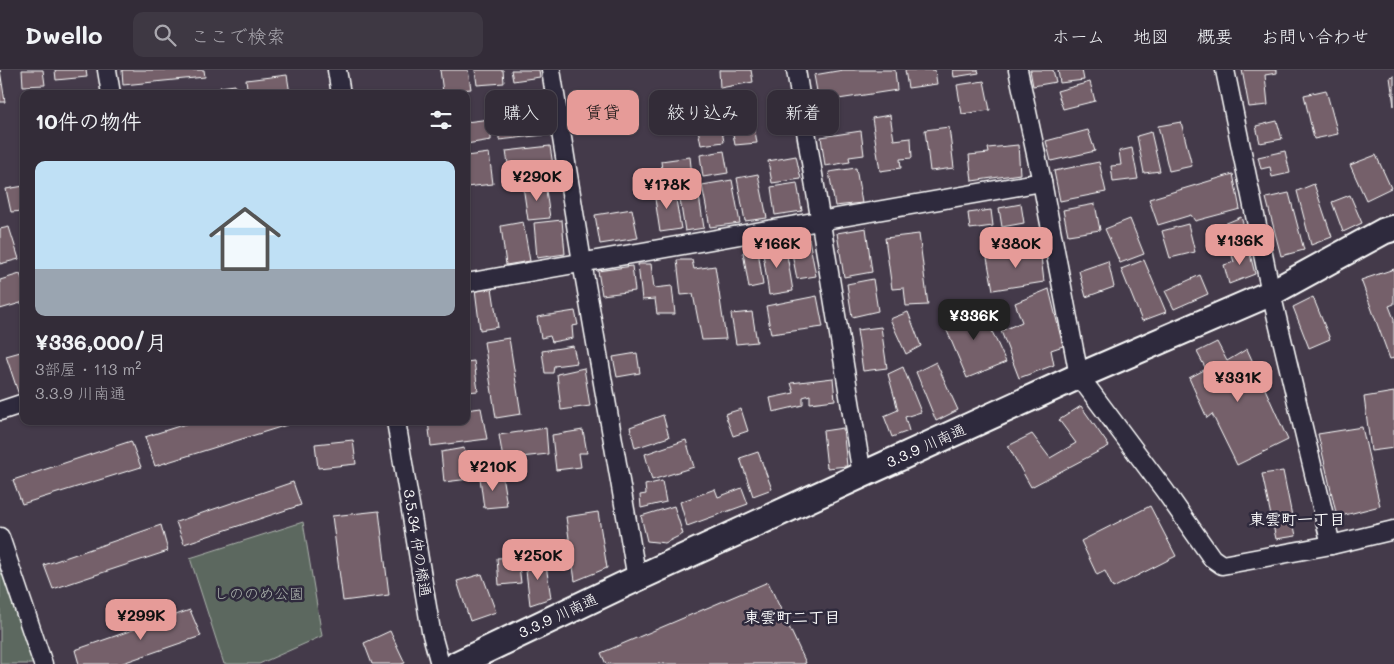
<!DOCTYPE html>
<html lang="ja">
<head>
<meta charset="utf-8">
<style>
  body { margin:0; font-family:Mali,"Klee One",sans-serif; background:#3e3843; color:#f1f3f6; height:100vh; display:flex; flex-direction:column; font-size:19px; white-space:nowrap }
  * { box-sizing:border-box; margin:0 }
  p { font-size:16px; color:#a9a7ae }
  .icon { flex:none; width:28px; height:28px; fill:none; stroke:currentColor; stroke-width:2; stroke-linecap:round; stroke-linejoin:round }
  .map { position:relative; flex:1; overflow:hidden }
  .sheet { position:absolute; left:20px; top:20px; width:450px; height:335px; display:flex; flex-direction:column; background:#332c38; border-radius:10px; box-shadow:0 1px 4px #0004,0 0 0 1px #4e4853 }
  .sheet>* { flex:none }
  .top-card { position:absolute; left:485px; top:20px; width:475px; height:45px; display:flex; gap:10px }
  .price { position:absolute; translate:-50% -42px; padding:0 11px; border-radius:10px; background:#e69b98; color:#111; font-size:16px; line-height:32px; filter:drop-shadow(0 1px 2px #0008) }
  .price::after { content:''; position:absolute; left:50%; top:30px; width:15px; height:11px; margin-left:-8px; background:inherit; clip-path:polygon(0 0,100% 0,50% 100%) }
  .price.on { background:#222; color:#fff }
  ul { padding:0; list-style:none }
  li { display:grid; align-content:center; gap:10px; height:265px; padding:0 15px }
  li span { display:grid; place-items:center; height:155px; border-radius:10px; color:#555 }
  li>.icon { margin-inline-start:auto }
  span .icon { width:90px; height:90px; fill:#fffc; stroke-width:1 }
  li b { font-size:21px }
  h2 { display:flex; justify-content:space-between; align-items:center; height:60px; padding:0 15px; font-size:21px }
  .chip { padding:0 18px; border-radius:10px; background:#332c38; box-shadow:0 1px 4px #0004,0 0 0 1px #4e4853; font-size:18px; line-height:45px }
  .chip.on { background:#e69b98; color:#111 }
  header { display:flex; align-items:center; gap:30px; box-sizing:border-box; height:70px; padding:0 25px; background:#332c38; border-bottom:1px solid #4e4853 }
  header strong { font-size:24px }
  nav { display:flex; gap:28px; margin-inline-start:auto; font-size:18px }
  .search { width:350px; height:45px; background:#3e3843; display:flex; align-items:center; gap:12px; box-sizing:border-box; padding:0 18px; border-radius:10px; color:#a9a7ae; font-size:19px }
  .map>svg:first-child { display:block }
  .green { fill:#5b685e; stroke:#adb4ae }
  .building { fill:#75616a; stroke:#fff }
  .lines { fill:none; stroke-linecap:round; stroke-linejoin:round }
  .street-casing { stroke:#fff; stroke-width:21 }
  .secondary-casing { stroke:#fff; stroke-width:29 }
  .street { stroke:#2f2a3d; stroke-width:18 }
  .secondary { stroke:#2f2a3d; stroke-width:25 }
  .labels { text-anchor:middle; stroke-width:5; stroke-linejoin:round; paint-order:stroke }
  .street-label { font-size:15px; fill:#fff; stroke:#2f2a3d }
  .park-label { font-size:15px; fill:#adb4ae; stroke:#2f2a3d }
  .neighbourhood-label { font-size:16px; font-weight:bold; fill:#fff; stroke:#2f2a3d }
</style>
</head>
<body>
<header>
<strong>Dwello</strong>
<div class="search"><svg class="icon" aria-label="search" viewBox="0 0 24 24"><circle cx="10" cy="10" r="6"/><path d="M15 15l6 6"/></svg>ここで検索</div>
<nav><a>ホーム</a><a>地図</a><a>概要</a><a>お問い合わせ</a></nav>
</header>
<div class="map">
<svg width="1394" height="594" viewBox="0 0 1394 594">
  <rect width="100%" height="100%" fill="#443a4a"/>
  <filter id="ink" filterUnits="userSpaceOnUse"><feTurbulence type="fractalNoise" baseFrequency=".02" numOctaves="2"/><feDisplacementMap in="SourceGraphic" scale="10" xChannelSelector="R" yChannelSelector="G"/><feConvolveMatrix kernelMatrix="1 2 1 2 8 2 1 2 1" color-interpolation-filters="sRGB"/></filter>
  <g filter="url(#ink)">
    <!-- green -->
    <g class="green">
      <polygon points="303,452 322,566 259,594 224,594 190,488"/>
      <polygon points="0,493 34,594 0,594"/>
    </g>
    <!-- building -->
    <g class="building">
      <polygon points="0,0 5,32 0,32"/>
      <polygon points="22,0 43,0 45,15 23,16"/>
      <polygon points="55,0 86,0 87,7 56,10"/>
      <polygon points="122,0 204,0 205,7 123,15"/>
      <polygon points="440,0 468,0 471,19 443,22"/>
      <polygon points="475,0 503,0 504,13 477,15"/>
      <polygon points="511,0 539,0 540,7 513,11"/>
      <polygon points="719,0 751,0 753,12 720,18"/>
      <polygon points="843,0 895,0 897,20 819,32 814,5"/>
      <polygon points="905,0 935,0 937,14 908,18"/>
      <polygon points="953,0 978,0 979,3 954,7"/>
      <polygon points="1030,0 1053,0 1056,12 1033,16"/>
      <polygon points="1058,0 1082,0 1084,10 1060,13"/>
      <polygon points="1242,0 1277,0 1277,3 1265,5 1268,35 1249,37"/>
      <polygon points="287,5 290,24 248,24 246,10"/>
      <polygon points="1394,6 1394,36 1390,7"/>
      <polygon points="984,11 990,40 962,44 957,15"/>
      <polygon points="1090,12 1095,31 1063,39 1057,21"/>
      <polygon points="235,15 237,24 221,24 220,17"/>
      <polygon points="1326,20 1338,64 1314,69 1304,25"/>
      <polygon points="540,37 544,65 499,70 499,65 491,66 491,70 466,74 466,52 490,49 491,57 497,56 496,44"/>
      <polygon points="751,37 757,73 735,75 729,41"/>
      <polygon points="719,45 724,72 701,75 696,49"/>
      <polygon points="890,45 894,70 911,68 912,88 900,89 901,98 880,101 872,48"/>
      <polygon points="1277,51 1282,69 1260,73 1256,56"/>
      <polygon points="1181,52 1192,96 1169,101 1158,56"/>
      <polygon points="949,57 954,98 930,101 925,60"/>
      <polygon points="1088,60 1095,81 1051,91 1046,71"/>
      <polygon points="861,61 864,85 849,87 850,92 825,96 821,67"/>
      <polygon points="1151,62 1160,101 1144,103 1137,66"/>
      <polygon points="1018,75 1020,104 972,111 969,85 989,83 988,78"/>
      <polygon points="550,76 555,108 511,114 506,81"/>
      <polygon points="1132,78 1138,109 1113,112 1111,96 1121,95 1119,81"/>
      <polygon points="724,81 728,103 703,107 700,85"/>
      <polygon points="1285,81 1290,103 1272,107 1270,97 1261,99 1258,87"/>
      <polygon points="489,83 493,114 466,117 466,86"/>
      <polygon points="1376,85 1391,118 1366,130 1350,95"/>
      <polygon points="796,86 801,109 772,113 768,91"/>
      <polygon points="690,87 692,106 663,110 661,91"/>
      <polygon points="1099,92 1106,122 1060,131 1054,101"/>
      <polygon points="856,98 862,133 835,136 829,102"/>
      <polygon points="758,104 767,148 745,151 737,108"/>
      <polygon points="1233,104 1240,139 1195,151 1191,145 1158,155 1149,129"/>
      <polygon points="732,110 740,153 710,157 702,115"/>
      <polygon points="545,113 550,148 528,150 523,116"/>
      <polygon points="797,113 802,141 775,145 771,117"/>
      <polygon points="1314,114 1332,167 1311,175 1297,121"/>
      <polygon points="24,116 24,141 11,142 6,119"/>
      <polygon points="674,118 681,159 660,162 654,122"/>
      <polygon points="698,120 704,158 685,161 679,123"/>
      <polygon points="1289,123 1304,180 1281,186 1266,128"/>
      <polygon points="1350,125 1362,153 1343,162 1332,132"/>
      <polygon points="1021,134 1024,153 1002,157 999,138"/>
      <polygon points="1095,134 1100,160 1068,165 1063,140"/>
      <polygon points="632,139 638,168 600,174 595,145"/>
      <polygon points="991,140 993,156 970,159 968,143"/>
      <polygon points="1241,147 1248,169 1216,180 1210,160"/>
      <polygon points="1130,149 1144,184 1120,193 1105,159"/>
      <polygon points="562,150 565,184 537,188 534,153"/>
      <polygon points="523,152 530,191 506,195 501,156"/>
      <polygon points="1188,154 1195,182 1170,188 1162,161"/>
      <polygon points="9,157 19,189 0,194 0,159"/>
      <polygon points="866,158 872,202 844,207 837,163"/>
      <polygon points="919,164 928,235 906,236 904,218 892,219 885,168"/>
      <polygon points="809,169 816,206 797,209 790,173"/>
      <polygon points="785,173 793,221 769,225 762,176"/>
      <polygon points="1248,176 1255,204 1229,214 1224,195 1234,192 1231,182"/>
      <polygon points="1040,178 1044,212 993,220 987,188"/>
      <polygon points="758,180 763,215 749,218 743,182"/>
      <polygon points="677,190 692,190 694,199 715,196 726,269 702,270 693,224 681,225"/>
      <polygon points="1144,190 1166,242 1142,251 1121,199"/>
      <polygon points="1108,191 1114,217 1086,227 1079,201"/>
      <polygon points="638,194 651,194 654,218 672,216 675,244 657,244 655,229 642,230"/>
      <polygon points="632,196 635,221 602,225 598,201"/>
      <polygon points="1394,199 1394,234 1389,236 1394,249 1394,288 1390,289 1361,210"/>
      <polygon points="20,204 24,213 24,232 0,239 0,210"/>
      <polygon points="1200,205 1208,224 1174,239 1165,221"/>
      <polygon points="873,209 878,241 852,247 847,214"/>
      <polygon points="492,218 498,257 480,260 475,219"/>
      <polygon points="1049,219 1063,276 1051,280 1054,295 1019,308 1001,261 1022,252 1015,233"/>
      <polygon points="817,226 823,257 771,264 766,236"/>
      <polygon points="1313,227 1330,269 1309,278 1293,237"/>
      <polygon points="980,235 1006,292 967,308 942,249"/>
      <polygon points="575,241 578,255 572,256 573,268 552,272 550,266 541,268 537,247"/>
      <polygon points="752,242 757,272 736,274 731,244"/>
      <polygon points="908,242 921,276 906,284 890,249"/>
      <polygon points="881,257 887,298 863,301 857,260"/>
      <polygon points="509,268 521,344 496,348 484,272"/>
      <polygon points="1217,272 1227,291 1247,279 1288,370 1237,395 1212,344 1207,348 1189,308 1206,299 1197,282"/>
      <polygon points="573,276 577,293 554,296 553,303 545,303 542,281"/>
      <polygon points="24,281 24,324 19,325 6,286"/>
      <polygon points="637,283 640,303 617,307 613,287"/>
      <polygon points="474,291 478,321 466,322 466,292"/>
      <polygon points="936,292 958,340 936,351 916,302"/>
      <polygon points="903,297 921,342 905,347 909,361 892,367 884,346 898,340 888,304"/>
      <polygon points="584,298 590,336 561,340 557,304"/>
      <polygon points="833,308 835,330 810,333 810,325 803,327 803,335 773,342 770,328 794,323 791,313"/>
      <polygon points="1394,322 1394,378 1371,381 1364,327"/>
      <polygon points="1081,336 1109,376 1031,417 1008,376 1032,364 1050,388 1076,373 1059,350"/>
      <polygon points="481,338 487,369 431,376 428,351 466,351 466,340"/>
      <polygon points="741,339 748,361 733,366 725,344"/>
      <polygon points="663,345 669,367 635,378 630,357"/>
      <polygon points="195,351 285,351 287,355 155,396 145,367"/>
      <polygon points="1362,357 1380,436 1337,447 1318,364"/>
      <polygon points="546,358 548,384 503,389 499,365"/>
      <polygon points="843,358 847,396 827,398 823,361"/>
      <polygon points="583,360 587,383 579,383 581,397 556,400 552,365"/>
      <polygon points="353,370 356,394 318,398 315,374"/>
      <polygon points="686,370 694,397 652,410 645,384"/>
      <polygon points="131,371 141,397 22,434 13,410"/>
      <polygon points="464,378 470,409 444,412 441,382"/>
      <polygon points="758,382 772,419 753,426 740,388"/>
      <polygon points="1283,401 1296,466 1276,469 1262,404"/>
      <polygon points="502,405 507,436 484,438 480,408"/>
      <polygon points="662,411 666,432 641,438 640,425 646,424 645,415"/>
      <polygon points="293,412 301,435 184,474 176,452"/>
      <polygon points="742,418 748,434 687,456 680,432 715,419 718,427"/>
      <polygon points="674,436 683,464 665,473 647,471 641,446"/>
      <polygon points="1150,436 1176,486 1113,518 1105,501 1097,505 1081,471"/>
      <polygon points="379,441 389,525 343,531 332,446"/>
      <polygon points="598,442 607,498 575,511 566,447"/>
      <polygon points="161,455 168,481 53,519 44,495"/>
      <polygon points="518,487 521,513 499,515 497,488"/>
      <polygon points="545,489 551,528 530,535 525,492"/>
      <polygon points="482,504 496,542 470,551 457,511"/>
      <polygon points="768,512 806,593 803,594 606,594 601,583"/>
      <polygon points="190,540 201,566 120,594 79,594 75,580"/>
      <polygon points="390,561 405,593 401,594 372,594 364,573"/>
    </g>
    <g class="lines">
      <!-- street casing -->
      <g class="street-casing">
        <g id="street">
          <polyline points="107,0 111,24"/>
          <polyline points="337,0 341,24"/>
          <polyline points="551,0 582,192 637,509"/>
          <polyline points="796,0 862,405"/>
          <polyline points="1018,0 1042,112 1079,306 1165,421 1212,488 1222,495 1331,475 1394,460"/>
          <polyline points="1225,0 1271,223 1331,475"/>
          <polyline points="466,213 1042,112"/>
          <polyline points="0,341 24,333"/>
          <polyline points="396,351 431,561 440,594"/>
          <polyline points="0,467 43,594"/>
        </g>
      </g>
      <!-- secondary casing -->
      <g class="secondary-casing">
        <polyline id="secondary" points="457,594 623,515 862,405 1079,306 1271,223 1384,161 1394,158"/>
      </g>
      <!-- street -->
      <use href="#street" class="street"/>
      <!-- secondary -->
      <use href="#secondary" class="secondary"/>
    </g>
  </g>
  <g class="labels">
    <!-- street labels -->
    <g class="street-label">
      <text transform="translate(926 376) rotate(-24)" y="5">3.3.9 川南通</text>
      <text transform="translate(417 473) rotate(81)" y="5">3.5.34 仲の橋通</text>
      <text transform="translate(558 546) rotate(-25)" y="5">3.3.9 川南通</text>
    </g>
    <!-- park labels -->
    <g class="park-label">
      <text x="259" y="529">しののめ公園</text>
    </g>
    <!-- neighbourhood labels -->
    <g class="neighbourhood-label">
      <text x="1297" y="455">東雲町一丁目</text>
      <text x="792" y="553">東雲町二丁目</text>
    </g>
  </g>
</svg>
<b class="price" style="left:537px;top:132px">¥290K</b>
<b class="price" style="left:667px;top:140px">¥178K</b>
<b class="price" style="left:1240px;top:196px">¥136K</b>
<b class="price" style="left:777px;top:199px">¥166K</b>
<b class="price" style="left:1016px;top:199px">¥380K</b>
<b class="price on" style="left:974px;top:271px">¥336K</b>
<b class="price" style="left:1238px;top:333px">¥331K</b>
<b class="price" style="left:493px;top:422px">¥210K</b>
<b class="price" style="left:538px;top:511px">¥250K</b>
<b class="price" style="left:141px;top:571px">¥299K</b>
<div class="top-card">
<a class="chip">購入</a>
<a class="chip on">賃貸</a>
<a class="chip">絞り込み</a>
<a class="chip">新着</a>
</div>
<section class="sheet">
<h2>10件の物件<svg class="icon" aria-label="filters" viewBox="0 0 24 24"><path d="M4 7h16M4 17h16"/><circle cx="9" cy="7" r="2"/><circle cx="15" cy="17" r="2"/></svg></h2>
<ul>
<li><span style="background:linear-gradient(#bfe0f5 70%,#9aa5b1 0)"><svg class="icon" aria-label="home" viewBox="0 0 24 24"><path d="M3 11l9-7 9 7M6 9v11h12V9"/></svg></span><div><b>¥336,000/月</b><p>3部屋 · 113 m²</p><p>3.3.9 川南通</p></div></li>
</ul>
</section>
</div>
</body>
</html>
